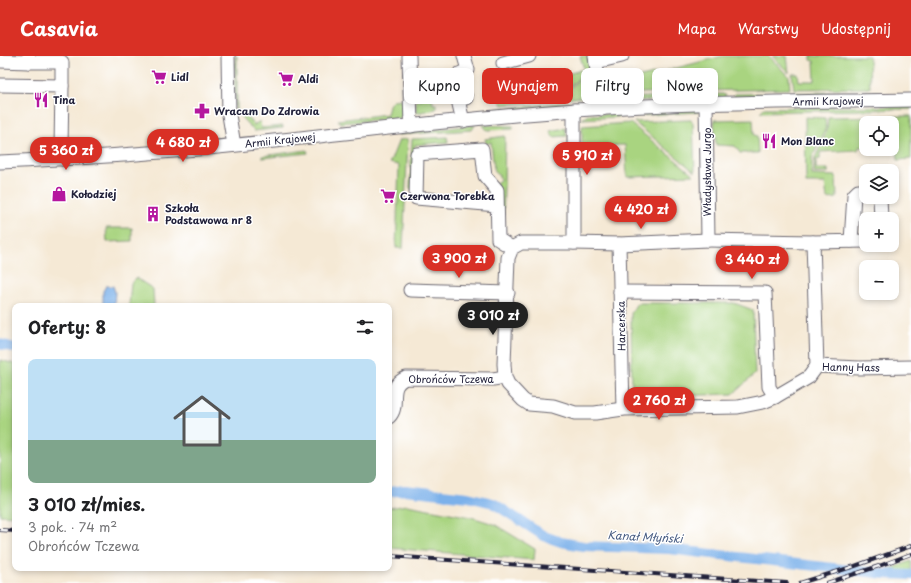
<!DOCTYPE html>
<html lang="pl">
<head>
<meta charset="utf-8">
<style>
  body { margin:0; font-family:"Playpen Sans",sans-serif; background:#f2f2f2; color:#202124; height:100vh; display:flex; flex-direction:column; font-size:15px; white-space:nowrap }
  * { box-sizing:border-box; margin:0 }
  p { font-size:13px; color:#757577 }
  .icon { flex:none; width:22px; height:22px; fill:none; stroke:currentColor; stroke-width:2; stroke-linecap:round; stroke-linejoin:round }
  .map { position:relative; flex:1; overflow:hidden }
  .drawer { position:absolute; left:12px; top:247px; width:380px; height:268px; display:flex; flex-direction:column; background:#fff; border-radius:8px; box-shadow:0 2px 6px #0003 }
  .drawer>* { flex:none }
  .top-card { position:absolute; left:404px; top:12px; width:380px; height:36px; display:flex; gap:8px }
  .buttons { position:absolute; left:859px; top:60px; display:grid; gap:8px }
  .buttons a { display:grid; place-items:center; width:40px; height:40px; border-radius:8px; background:#fff; box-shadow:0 2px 6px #0003; font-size:20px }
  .price { position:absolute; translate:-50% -34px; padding:0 9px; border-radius:14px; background:#d93025; color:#fff; font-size:13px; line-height:26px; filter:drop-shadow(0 1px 2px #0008) }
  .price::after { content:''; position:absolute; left:50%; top:24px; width:12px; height:9px; margin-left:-6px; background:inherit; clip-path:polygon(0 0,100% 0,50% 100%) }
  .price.active { background:#222; color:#fff }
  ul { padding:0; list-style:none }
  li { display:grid; align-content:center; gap:8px; height:212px; padding:0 16px }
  li span { display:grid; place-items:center; height:124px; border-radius:8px; color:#555 }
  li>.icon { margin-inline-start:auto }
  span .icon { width:72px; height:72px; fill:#fffc; stroke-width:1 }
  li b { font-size:17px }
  h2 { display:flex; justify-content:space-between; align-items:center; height:48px; padding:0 16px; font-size:17px }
  .chip { padding:0 14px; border-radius:8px; background:#fff; box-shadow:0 2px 6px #0003; font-size:14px; line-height:36px }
  .chip.active { background:#d93025; color:#fff }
  header { display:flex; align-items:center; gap:24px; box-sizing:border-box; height:56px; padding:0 20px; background:#d93025; color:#fff }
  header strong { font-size:19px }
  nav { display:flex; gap:22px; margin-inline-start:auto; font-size:14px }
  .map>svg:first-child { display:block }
  .green { fill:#a9d480; stroke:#667b5e }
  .water { fill:#7cb1ea; stroke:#4f6a92 }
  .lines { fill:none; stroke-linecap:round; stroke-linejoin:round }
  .canal { stroke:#7cb1ea; stroke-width:10 }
  .minor-casing { stroke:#6c6871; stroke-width:15 }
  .minor { stroke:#fff; stroke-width:13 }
  .rail-casing { stroke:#22223b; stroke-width:4 }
  .rail { stroke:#fff; stroke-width:2.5; stroke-dasharray:8; stroke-linecap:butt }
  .labels { text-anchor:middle; stroke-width:3; stroke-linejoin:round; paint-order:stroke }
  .poi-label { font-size:10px; font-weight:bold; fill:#22223b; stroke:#fff; text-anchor:start }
  .street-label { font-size:10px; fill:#22223b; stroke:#fff }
  .water-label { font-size:11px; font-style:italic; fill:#465b81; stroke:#fff }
</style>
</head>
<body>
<header>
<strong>Casavia</strong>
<nav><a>Mapa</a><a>Warstwy</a><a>Udostępnij</a></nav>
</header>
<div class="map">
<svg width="911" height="527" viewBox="0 0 911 527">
  <rect width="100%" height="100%" fill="#fff"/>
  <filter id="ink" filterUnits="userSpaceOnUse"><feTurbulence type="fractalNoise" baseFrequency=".025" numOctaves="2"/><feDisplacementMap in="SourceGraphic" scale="8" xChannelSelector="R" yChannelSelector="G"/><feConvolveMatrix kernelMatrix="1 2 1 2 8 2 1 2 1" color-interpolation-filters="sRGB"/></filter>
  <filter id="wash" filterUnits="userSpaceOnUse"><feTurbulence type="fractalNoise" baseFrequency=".012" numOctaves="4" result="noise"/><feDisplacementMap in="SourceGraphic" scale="16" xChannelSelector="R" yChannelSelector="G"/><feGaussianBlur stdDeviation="0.9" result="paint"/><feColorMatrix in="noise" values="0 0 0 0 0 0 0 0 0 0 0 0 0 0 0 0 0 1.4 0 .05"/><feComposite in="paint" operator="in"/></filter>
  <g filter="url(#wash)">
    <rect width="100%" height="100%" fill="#f5e9d5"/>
    <!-- green -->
    <g class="green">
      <polygon points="235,0 237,0 237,55 235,56"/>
      <polygon points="580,0 588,0 590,12 555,44 502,49 499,42 504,41 505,37 584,13"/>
      <polygon points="723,0 769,0 789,21 790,33 694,35 615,38 612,35 620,33 620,27 622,26"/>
      <polygon points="772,0 787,0 789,17"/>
      <polygon points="811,0 869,0 870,32 794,33 792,18 798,18 799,25 815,25 814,5 811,4"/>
      <polygon points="590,15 593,38 592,41 559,43 587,16"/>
      <polygon points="431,26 433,48 436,48 436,53 416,57 416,44 422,43 421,29"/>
      <polygon points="878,36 859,40 734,41 734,38"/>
      <polygon points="723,38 726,40 725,42 610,46 606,43"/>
      <polygon points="403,43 403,59 400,62 340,67 338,64 387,58 389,49 393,44"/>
      <polygon points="594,44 590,48 482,56 484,54"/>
      <polygon points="911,50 911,53 760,56 764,52"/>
      <polygon points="695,53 699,56 582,63 588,59"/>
      <polygon points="241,56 246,56 245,59 254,69 260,65 261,72 283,70 283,72 254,75 241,61"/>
      <polygon points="911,60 911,103 898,104 897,92 892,92 892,67 866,67 866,91 859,91 858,94 820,96 820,103 816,104 816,113 828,113 828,117 814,117 815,102 827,74 828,61"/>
      <polygon points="805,61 825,62 826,72 812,102 812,119 836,120 837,142 827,143 825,127 806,127"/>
      <polygon points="753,63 754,79 757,80 758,97 740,97 735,90 716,89 714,64"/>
      <polygon points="691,64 693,67 695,116 634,66"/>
      <polygon points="630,67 694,119 627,121 625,89 582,90 582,70"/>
      <polygon points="475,69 472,74 398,79 398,78"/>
      <polygon points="483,69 513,70 513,73 487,74"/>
      <polygon points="565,72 567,80 553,81 550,75"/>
      <polygon points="505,80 503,178 496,127 501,123 494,113 491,86 486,88 485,83"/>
      <polygon points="447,81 448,86 415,89 413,135 410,132 412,83"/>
      <polygon points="408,83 403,192 396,192 399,109 389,107 391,104 399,84"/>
      <polygon points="307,94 308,97 262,102 262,100"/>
      <polygon points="106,172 132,172 132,185 107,186"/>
      <polygon points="136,222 153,233 154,250 129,250 131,227"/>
      <polygon points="637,247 734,247 753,254 755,318 733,338 640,341 632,336 631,257"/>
      <polygon points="0,304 15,308 15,460 0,459"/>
      <polygon points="407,449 471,461 494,468 535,493 534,504 389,492 389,452"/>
      <polygon points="911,505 911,515 888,514"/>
    </g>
    <!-- water -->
    <polygon class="water" points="106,230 113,230 115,236 114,250 103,250 103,235"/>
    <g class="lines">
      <!-- canal -->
      <g class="canal">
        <polyline points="0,288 15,292"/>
        <polyline points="389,436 405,434 468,441 493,447 544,480 561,486 583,490 669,493 885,518 911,519"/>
      </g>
    </g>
  </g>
  <g filter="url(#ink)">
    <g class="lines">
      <!-- minor casing -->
      <g class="minor-casing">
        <g id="minor">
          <polyline points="228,0 229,59 234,89"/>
          <polyline points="409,0 411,70"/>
          <polyline points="595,0 602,53"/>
          <polyline points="0,5 29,6 29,0"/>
          <polyline points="29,6 62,6 62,30"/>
          <polyline points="596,6 622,0"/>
          <polyline points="503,7 529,0"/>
          <polyline points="0,29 62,30 61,92 62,103"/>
          <polyline points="706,47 708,184 813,186 866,185"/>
          <polyline points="574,54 574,187"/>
          <polyline points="463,65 458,44 466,42 459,18 468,14 464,0"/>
          <path d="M0,106C66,103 131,99 197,93C323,81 449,63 576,54C688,46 799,46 911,44"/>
          <polyline points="880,141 881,163"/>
          <polyline points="497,149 416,142 417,98 482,93 485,120 497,134 498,183 512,192"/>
          <polyline points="851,185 854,139 858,135 866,135"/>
          <polyline points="813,186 817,310"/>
          <polyline points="619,188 623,353"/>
          <polyline points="410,234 508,237"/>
          <polyline points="620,236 765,237 769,331 775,341"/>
          <polyline points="817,310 859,312 911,311"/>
          <polyline points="505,321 508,328 523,344 529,348 553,350 575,357 595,357 623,353 738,351 763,346 775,341 809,321 817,310"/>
          <path d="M389,361C401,349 386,330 406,322L493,323L505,321L504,308L508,202L512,192L521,187H574L619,188L708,184"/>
        </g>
      </g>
      <!-- minor -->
      <use href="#minor" class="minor"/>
      <!-- rail casing -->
      <g class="rail-casing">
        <g id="rail">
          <polyline points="0,474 15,475"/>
          <polyline points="389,500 787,527"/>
          <polyline points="800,527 855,510 911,490"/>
          <polyline points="827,527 879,510 911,498"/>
        </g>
      </g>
      <!-- rail -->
      <use href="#rail" class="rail"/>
    </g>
  </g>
  <!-- icons -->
  <defs>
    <g id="supermarket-bare" transform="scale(1.2)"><path d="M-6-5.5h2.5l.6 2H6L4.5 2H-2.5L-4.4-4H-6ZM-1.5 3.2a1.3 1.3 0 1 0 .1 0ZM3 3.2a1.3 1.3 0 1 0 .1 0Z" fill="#b5179e" stroke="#fff" stroke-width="2.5" paint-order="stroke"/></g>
    <g id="restaurant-bare" transform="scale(1.2)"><path d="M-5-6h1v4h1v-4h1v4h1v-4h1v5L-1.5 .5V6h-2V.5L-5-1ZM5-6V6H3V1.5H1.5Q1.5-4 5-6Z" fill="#b5179e" stroke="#fff" stroke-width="2.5" paint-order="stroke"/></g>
    <g id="pharmacy-bare" transform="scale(1.2)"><path d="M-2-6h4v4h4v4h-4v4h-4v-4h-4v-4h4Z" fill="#b5179e" stroke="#fff" stroke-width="2.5" paint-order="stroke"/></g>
    <g id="shop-bare" transform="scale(1.2)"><path d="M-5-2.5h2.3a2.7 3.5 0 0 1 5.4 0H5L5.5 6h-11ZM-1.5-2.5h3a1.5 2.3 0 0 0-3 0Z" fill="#b5179e" stroke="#fff" stroke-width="2.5" paint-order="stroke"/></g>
    <g id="building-bare" transform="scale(1.2)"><path d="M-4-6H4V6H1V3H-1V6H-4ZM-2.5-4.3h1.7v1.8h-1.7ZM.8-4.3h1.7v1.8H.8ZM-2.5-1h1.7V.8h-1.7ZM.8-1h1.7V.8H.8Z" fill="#b5179e" stroke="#fff" stroke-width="2.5" paint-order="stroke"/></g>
  </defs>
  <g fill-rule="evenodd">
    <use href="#supermarket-bare" x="159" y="21"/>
    <use href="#supermarket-bare" x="286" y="23"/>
    <use href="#restaurant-bare" x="41" y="44"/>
    <use href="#pharmacy-bare" x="202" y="55"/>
    <use href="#restaurant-bare" x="769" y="85"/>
    <use href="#shop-bare" x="59" y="138"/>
    <use href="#supermarket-bare" x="388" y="140"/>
    <use href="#building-bare" x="153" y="158"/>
  </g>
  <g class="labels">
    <!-- poi labels -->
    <g class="poi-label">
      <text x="171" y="25">Lidl</text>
      <text x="298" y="27">Aldi</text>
      <text x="53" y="48">Tina</text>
      <text x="214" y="59">Wracam Do Zdrowia</text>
      <text x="781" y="89">Mon Blanc</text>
      <text x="71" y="142">Kołodziej</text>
      <text x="400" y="144">Czerwona Torebka</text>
      <text x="165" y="156">Szkoła<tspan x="165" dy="12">Podstawowa nr 8</tspan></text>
    </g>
    <!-- street labels -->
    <g class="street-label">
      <text transform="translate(828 45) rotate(-1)" y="4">Armii Krajowej</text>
      <text transform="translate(280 84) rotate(-6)" y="4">Armii Krajowej</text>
      <text transform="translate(707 116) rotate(-90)" y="4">Władysława Jurgo</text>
      <text transform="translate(621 270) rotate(-91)" y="4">Harcerska</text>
      <text transform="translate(851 311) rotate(1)" y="4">Hanny Hass</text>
      <text x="451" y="327">Obrońców Tczewa</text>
    </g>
    <!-- water labels -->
    <g class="water-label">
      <text transform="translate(645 481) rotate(3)" y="4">Kanał Młyński</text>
    </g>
  </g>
</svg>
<div class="buttons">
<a><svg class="icon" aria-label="locate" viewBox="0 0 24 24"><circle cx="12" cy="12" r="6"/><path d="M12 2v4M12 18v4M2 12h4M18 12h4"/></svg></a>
<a><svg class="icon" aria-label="layers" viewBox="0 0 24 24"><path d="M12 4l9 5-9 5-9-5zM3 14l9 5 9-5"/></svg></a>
<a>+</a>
<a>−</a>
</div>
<b class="price" style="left:183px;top:107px">4 680 zł</b>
<b class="price" style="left:66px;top:115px">5 360 zł</b>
<b class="price" style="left:587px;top:120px">5 910 zł</b>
<b class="price" style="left:641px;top:174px">4 420 zł</b>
<b class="price" style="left:459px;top:223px">3 900 zł</b>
<b class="price" style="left:752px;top:224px">3 440 zł</b>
<b class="price active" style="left:493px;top:280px">3 010 zł</b>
<b class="price" style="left:659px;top:365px">2 760 zł</b>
<div class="top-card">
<a class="chip">Kupno</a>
<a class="chip active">Wynajem</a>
<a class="chip">Filtry</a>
<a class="chip">Nowe</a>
</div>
<section class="drawer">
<h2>Oferty: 8<svg class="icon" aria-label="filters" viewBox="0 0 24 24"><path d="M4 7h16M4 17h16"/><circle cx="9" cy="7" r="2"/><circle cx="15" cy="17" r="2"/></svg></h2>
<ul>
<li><span style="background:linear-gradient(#bfe0f5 65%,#7fa58c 0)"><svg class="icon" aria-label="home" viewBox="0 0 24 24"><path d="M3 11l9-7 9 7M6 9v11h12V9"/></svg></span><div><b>3 010 zł/mies.</b><p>3 pok. · 74 m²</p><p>Obrońców Tczewa</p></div></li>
</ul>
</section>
</div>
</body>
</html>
